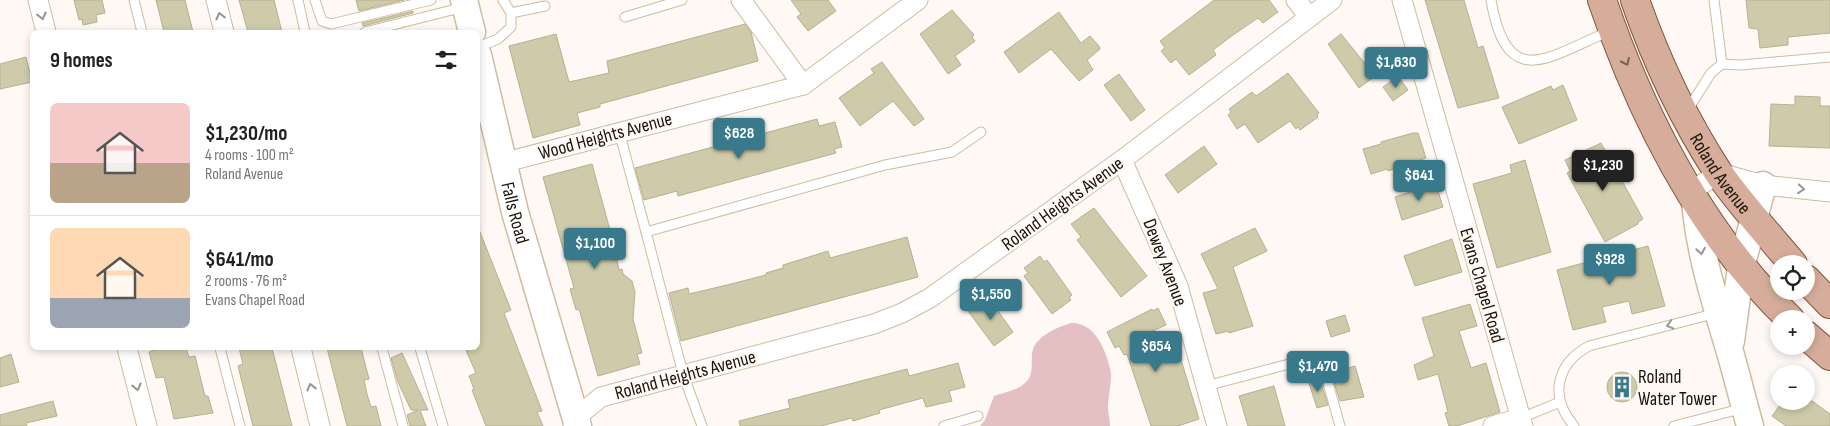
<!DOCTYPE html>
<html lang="en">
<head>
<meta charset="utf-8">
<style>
  body { margin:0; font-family:"Sofia Sans Condensed",sans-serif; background:#f2f2f2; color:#202124; height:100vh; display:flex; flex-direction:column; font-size:19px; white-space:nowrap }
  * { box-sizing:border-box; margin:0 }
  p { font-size:16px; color:#757577 }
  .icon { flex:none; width:28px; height:28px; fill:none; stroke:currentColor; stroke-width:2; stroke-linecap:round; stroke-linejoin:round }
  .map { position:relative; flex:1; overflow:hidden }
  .sheet { position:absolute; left:30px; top:30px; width:450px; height:320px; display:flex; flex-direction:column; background:#fff; border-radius:8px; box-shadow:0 2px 8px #0003 }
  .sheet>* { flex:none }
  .controls { position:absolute; left:1770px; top:255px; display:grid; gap:10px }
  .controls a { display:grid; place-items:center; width:45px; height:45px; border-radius:50%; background:#fff; box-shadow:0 2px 8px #0003; font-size:25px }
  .price { position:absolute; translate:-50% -42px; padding:0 11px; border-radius:5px; background:#387a8c; color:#fff; font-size:16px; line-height:32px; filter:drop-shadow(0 1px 2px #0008) }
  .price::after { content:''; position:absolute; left:50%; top:30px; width:15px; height:11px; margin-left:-8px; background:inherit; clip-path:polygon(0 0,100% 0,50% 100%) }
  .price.on { background:#222; color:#fff }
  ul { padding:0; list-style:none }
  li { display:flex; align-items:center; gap:15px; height:125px; padding:0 20px }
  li+li { border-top:1px solid #e0e0e0 }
  li span { display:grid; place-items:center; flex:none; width:140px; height:100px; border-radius:8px; color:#555 }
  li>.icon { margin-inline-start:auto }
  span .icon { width:60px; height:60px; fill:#fffc; stroke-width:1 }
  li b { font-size:21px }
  h2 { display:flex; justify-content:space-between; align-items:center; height:60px; padding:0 20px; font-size:21px }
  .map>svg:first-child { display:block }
  .green { fill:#e4c0c2 }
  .building { fill:#cfcbaa; stroke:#b4b090 }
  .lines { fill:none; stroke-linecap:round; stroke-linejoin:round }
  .lane-casing { stroke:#d1bba0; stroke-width:11 }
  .street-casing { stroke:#d1bba0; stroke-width:21 }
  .secondary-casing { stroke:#d1bba0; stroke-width:29 }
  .primary-casing { stroke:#82533d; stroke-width:30 }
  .lane { stroke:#fff; stroke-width:9 }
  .street { stroke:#fff; stroke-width:19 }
  .secondary { stroke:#fff; stroke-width:26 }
  .primary { stroke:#d6ad9b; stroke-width:28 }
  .oneway { stroke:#989590 }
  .oneway2 { stroke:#786052 }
  .labels { text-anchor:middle; stroke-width:5; stroke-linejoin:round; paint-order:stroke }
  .street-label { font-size:19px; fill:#1a1309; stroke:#fef9f4 }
  .poi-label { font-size:19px; fill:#1a1309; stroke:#fef9f4; text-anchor:start }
</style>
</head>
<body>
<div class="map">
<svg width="1830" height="426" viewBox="0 0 1830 426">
  <rect width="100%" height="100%" fill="#fef9f4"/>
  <!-- green -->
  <path class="green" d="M1071,323C1094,322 1105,348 1110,368C1113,379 1108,395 1108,407C1108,413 1110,420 1110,426H980L985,420L994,396C1005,392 1017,391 1026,382C1035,374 1030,359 1033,349C1037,336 1060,326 1071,323Z"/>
  <!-- building -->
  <g class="building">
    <polygon points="74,0 102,0 105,13 96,15 97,22 83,25 82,19 79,20"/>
    <polygon points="156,0 185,0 193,32 164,32"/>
    <polygon points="239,0 274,0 282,32 248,32"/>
    <polygon points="356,0 404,0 359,11"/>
    <polygon points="791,0 828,0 836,11 808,31 797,17 801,14"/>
    <polygon points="1214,0 1269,0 1278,12 1263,23 1258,18 1233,35 1213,50 1216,55 1189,75 1176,59 1171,63 1161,51 1165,48 1160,41"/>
    <polygon points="1425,0 1464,0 1478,48 1483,46 1499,98 1458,108"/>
    <polygon points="1746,0 1830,0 1830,33 1788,37 1788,45 1760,48 1758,29 1749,28"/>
    <polygon points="952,10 974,35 972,37 975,41 955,56 961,65 948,74 920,34"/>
    <polygon points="413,11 413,13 363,26 362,23"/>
    <polygon points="1059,12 1081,43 1090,36 1099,46 1100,49 1087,60 1093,70 1079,81 1051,49 1019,73 1004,52"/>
    <polygon points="745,24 751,32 758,61 600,104 600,107 577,113 580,125 533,138 509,46 556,34 569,82 609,73 607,61"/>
    <polygon points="1341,34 1375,76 1359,88 1328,44"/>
    <polygon points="26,57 32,82 0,89 0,64"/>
    <polygon points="882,62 924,119 914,126 893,101 860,126 839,98 874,73 871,69"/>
    <polygon points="1288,73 1319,113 1317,115 1318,117 1300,130 1298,127 1296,129 1290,121 1258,143 1245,124 1237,129 1228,115 1231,112 1229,109 1252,92 1256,96 1259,94"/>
    <polygon points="1119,74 1145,110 1131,121 1104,85"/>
    <polygon points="1398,76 1408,90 1393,101 1383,87"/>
    <polygon points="1563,85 1577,120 1519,144 1502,107 1551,86 1553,90"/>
    <polygon points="1795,96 1820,97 1820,106 1830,106 1830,148 1769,146 1771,104 1795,105"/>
    <polygon points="817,119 819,126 835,122 842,147 834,149 836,153 678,196 677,191 644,200 635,168"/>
    <polygon points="1413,133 1418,133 1426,158 1388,171 1387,169 1371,174 1363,149 1381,144 1381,142"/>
    <polygon points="1601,143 1643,219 1638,222 1638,224 1605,242 1567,173 1570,171 1565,160"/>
    <polygon points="1204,146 1217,164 1178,193 1165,175"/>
    <polygon points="1525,160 1551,252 1497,268 1473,184 1512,173 1510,165"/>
    <polygon points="592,164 610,230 607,231 614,261 617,260 619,270 622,269 623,274 632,281 635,292 633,319 642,353 637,354 640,364 598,376 579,309 576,310 570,289 574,288 543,177"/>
    <polygon points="1432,185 1436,185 1443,207 1402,220 1395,197"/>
    <polygon points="1094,208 1147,276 1121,297 1077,240 1081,237 1071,224"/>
    <polygon points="478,227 511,310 504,313 542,411 537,412 543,426 486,426 472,390 474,389 469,376 476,373 465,348 478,348"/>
    <polygon points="1255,228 1267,251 1233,267 1253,326 1229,333 1229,331 1216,334 1203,293 1218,289 1201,254"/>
    <polygon points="907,237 918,277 681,341 669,293 688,288 689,294 727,285 766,275 766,273 783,268 783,265 828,251 830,258"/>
    <polygon points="1452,239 1462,272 1415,286 1404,256"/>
    <polygon points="1648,246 1665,306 1632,314 1629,301 1602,307 1606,322 1573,330 1557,270"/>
    <polygon points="1040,256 1044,262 1047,260 1072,295 1069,297 1071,300 1052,314 1024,276 1028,273 1024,268"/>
    <polygon points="988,297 1013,332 994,346 968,311"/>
    <polygon points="1470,304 1477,326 1459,331 1471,368 1486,363 1500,412 1457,426 1449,426 1445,413 1448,412 1438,374 1418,380 1414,365 1434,356 1422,318"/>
    <polygon points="1158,308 1166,325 1146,334 1157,359 1179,353 1199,419 1178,426 1151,426 1127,354 1124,355 1119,346 1115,348 1107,332 1152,309 1153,311"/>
    <polygon points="1345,315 1350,331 1331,337 1326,321"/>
    <polygon points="154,348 186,348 189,357 195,356 205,396 208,396 213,413 174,419 164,377 156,378 149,352 155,350"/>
    <polygon points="239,348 272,348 292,426 253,426 238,366 243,364"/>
    <polygon points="327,348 361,348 369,379 364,380 367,394 371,407 376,406 381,426 347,426"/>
    <polygon points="402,353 428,410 420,410 426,426 410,426 407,415 418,410 411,410 398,382 391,358"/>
    <polygon points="11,354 19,382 0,387 0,358"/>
    <polygon points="958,363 965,387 949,391 952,401 926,407 923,398 879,410 880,413 853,421 852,418 821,426 740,426 739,421 790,408 788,400 907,369 909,376"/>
    <polygon points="1355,366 1364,397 1340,401 1331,373"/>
    <circle cx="1622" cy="387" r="15"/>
    <polygon points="1319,377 1328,405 1317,408 1308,380"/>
    <polygon points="1274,386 1285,426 1248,426 1239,396"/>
    <polygon points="53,401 57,416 26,423 27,426 0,426 0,415"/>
    <polygon points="1783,401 1812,401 1830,414 1830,426 1786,426 1772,416"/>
  </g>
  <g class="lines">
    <!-- lane casing -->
    <g class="lane-casing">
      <g id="lane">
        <polyline points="134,0 142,32"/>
        <polyline points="298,0 305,32"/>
        <polyline points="315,0 322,21 331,24 431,0"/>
        <path d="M1491,0C1507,94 1549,56 1610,31"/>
        <polyline points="1714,0 1722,64"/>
        <polyline points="511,13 545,6"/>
        <polyline points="625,17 682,0"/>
        <polyline points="365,32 464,7"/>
        <polyline points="478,47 498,39 511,27 511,13 503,0"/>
        <polyline points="1687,111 1711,73 1722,64 1741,65 1830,57"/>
        <polyline points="619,131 646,232"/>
        <polyline points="220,348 240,426"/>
        <polyline points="382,348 403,426"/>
        <polyline points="420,348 443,426"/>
        <polyline points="1206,386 1289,364 1315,362 1326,376 1340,426"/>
        <polyline points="1521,418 1560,402"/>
        <polyline points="702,426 683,374 646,232 885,165 952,152 981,132"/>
        <polyline points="944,426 978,416"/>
        <path d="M1574,426C1549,397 1556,364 1589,346L1717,313"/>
        <polyline points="1674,426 1744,408"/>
      </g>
    </g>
    <!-- street casing -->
    <g class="street-casing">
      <g id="street">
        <polyline points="38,0 46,32"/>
        <polyline points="216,0 224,32"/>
        <polyline points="741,0 803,85"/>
        <polyline points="1296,0 1309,17"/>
        <polyline points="1402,0 1523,426"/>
        <polyline points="1122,160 1178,286 1217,426"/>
        <polyline points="502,163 803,85 918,0"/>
        <polyline points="1690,192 1719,173 1763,185 1830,192"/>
        <polyline points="127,348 147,426"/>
        <polyline points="301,348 320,426"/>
        <polyline points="573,426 584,411 601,397 874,324 902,313 930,298 1122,160 1332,0"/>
        <polyline points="1493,426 1521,418"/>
      </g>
    </g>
    <!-- secondary casing -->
    <g class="secondary-casing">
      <g id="secondary">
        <polyline points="464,0 472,32"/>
        <path id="s1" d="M478,55L515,212L578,426"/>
        <path d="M1695,202C1700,255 1715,302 1730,352C1737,376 1743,401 1750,426"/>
        <polyline points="1731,341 1741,267 1763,185"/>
      </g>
    </g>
    <!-- primary casing -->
    <g class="primary-casing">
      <g id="primary">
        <path d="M1602,0C1642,117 1700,232 1790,319"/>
        <path id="s2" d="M1635,0C1656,60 1683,118 1718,172C1740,204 1768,234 1793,264"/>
        <polyline points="1806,279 1830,304"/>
        <polyline points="1806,335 1830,356"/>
      </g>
    </g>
    <!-- lane -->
    <use href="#lane" class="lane"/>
    <!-- street -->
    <use href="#street" class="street"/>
    <!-- secondary -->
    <use href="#secondary" class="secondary"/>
    <!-- primary -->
    <use href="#primary" class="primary"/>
  </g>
  <!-- one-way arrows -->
  <defs><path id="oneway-chevron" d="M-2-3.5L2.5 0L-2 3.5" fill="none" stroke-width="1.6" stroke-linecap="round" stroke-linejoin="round" transform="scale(1.25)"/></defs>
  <g class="oneway">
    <use href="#oneway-chevron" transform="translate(42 16) rotate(76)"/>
    <use href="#oneway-chevron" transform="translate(220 16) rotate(-104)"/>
    <use href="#oneway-chevron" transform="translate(1801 189) rotate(5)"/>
    <use href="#oneway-chevron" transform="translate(1701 251) rotate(80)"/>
    <use href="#oneway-chevron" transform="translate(1670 325) rotate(165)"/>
    <use href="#oneway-chevron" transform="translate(137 387) rotate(76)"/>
    <use href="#oneway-chevron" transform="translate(311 387) rotate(-104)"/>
  </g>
  <use class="oneway2" href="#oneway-chevron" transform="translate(1626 62) rotate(66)"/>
  <!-- icons -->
  <defs>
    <g id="building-bare" transform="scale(1.725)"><path d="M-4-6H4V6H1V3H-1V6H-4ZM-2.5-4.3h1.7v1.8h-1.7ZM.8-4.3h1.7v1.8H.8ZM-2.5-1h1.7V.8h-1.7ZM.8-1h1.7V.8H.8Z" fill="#387a8c" stroke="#fef9f4" stroke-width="2.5" paint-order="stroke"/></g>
  </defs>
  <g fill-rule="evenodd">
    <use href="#building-bare" x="1622" y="387"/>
  </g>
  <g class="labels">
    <!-- street labels -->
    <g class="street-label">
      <text transform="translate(605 135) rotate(-15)" y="7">Wood Heights Avenue</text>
      <text dy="7" stroke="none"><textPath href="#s2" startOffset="194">Roland Avenue</textPath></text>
      <text transform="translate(1062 203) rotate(-36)" y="7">Roland Heights Avenue</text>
      <text dy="7" stroke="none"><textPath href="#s1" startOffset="162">Falls Road</textPath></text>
      <text transform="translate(1166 262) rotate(69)" y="7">Dewey Avenue</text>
      <text transform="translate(1483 285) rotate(74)" y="7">Evans Chapel Road</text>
      <text transform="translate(685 374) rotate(-15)" y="7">Roland Heights Avenue</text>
    </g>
    <!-- poi labels -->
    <g class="poi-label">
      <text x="1638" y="383">Roland<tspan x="1638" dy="22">Water Tower</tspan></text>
    </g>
  </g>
</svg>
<div class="controls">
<a><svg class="icon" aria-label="locate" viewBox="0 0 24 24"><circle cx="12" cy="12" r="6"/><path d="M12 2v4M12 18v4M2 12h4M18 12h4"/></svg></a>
<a>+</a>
<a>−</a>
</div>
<b class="price" style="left:1396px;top:89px">$1,630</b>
<b class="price" style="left:739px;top:160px">$628</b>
<b class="price on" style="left:1603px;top:192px">$1,230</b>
<b class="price" style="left:1419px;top:202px">$641</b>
<b class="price" style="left:595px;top:270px">$1,100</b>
<b class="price" style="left:1610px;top:286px">$928</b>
<b class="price" style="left:991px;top:321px">$1,550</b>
<b class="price" style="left:1156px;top:373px">$654</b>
<b class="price" style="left:1318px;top:393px">$1,470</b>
<section class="sheet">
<h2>9 homes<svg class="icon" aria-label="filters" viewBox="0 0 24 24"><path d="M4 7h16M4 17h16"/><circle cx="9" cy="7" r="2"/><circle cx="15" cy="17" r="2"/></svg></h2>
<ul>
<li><span style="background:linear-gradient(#f6c9c9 60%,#b9a48a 0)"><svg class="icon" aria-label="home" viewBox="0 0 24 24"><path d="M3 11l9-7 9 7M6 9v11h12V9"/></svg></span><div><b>$1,230/mo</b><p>4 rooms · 100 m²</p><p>Roland Avenue</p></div></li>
<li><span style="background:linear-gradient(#ffd9b3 70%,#9aa5b1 0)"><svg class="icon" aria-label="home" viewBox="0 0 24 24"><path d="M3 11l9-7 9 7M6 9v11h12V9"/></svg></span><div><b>$641/mo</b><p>2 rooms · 76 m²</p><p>Evans Chapel Road</p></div></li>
</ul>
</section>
</div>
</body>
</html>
